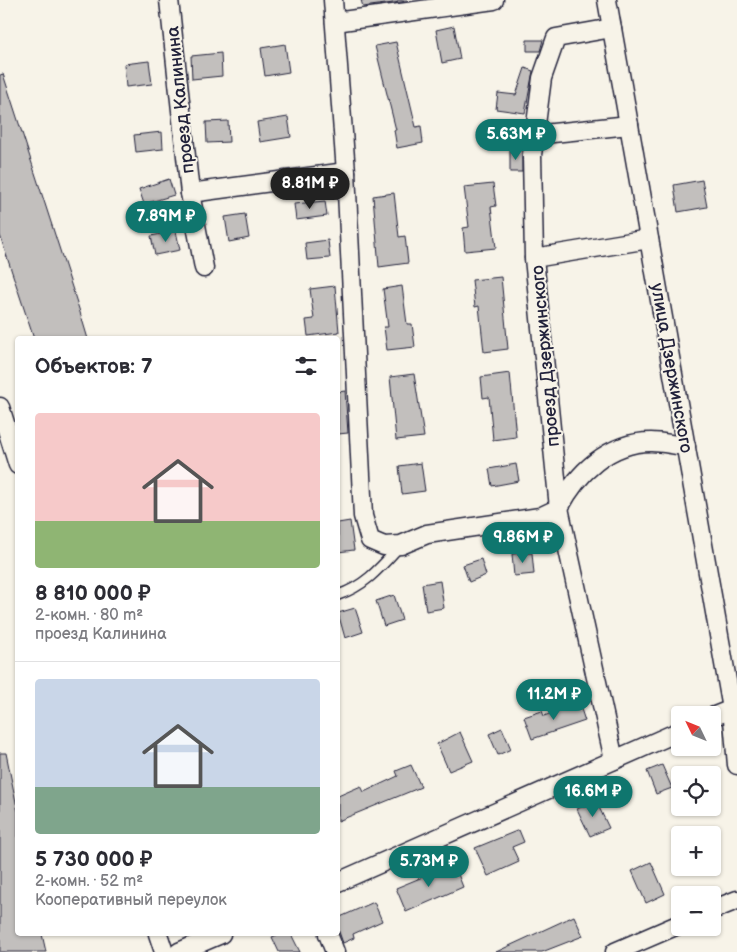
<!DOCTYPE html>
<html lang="ru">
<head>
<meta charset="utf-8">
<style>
  body { margin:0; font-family:"Balsamiq Sans",sans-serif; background:#f2f2f3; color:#2b2b33; height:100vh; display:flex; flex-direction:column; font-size:19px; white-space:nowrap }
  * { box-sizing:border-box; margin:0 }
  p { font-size:16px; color:#7c7c81 }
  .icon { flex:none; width:28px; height:28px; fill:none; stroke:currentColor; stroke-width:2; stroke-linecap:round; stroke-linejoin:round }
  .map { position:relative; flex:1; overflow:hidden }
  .details { position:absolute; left:15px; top:336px; width:325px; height:600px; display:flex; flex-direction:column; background:#fff; border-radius:5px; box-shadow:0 1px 4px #0004 }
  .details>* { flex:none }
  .needle { width:32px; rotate:313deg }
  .fabs { position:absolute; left:671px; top:706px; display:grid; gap:10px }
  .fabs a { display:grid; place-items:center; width:50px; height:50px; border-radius:5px; background:#fff; box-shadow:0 1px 4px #0004; font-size:25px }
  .price { position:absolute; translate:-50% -42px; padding:0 11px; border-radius:18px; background:#0f766e; color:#fff; font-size:16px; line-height:32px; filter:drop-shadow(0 1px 2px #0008) }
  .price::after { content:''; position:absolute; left:50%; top:30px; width:15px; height:11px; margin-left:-8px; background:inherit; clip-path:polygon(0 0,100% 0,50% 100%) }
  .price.selected { background:#222; color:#fff }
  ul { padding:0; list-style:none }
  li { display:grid; align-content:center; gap:10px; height:265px; padding:0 20px }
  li+li { border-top:1px solid #e1e1e2 }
  li span { display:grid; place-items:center; height:155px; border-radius:5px; color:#555 }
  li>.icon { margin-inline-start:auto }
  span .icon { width:90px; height:90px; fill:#fffc; stroke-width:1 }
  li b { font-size:21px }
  h2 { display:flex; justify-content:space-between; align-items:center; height:60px; padding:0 20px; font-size:21px }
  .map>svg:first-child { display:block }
  .building { fill:#c2bfbd; stroke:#22223b }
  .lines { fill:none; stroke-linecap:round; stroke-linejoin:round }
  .lane-casing { stroke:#22223b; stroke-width:12 }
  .street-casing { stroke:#22223b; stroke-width:21 }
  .lane { stroke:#f7f3e8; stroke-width:9 }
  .street { stroke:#f7f3e8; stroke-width:18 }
  .labels { text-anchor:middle; stroke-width:4; stroke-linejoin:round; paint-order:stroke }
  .street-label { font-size:18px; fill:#22223b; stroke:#f7f3e8 }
</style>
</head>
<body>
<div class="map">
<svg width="737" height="952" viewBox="0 0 737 952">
  <rect width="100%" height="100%" fill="#f7f3e8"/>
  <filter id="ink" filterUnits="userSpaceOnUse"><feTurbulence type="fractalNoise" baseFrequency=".02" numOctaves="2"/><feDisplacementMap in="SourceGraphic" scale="10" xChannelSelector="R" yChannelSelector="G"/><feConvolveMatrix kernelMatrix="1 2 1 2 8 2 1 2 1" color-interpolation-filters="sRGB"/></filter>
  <g filter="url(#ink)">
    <!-- building -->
    <g class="building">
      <polygon points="361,0 407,0 408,1 363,7"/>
      <polygon points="454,26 460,59 442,63 436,30"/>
      <polygon points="527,40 543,40 540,51 527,51"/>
      <polygon points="396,42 416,127 421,126 423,143 397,148 394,130 396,130 375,46"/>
      <polygon points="285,44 289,72 265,76 261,48"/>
      <polygon points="221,53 222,76 192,79 191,56"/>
      <polygon points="149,61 152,84 126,87 124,64"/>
      <polygon points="525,68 533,71 525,113 496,109 498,93 516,95"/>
      <polygon points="3,74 79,309 88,339 34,339 4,248 0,235 0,75"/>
      <polygon points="288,117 291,137 260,142 257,122"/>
      <polygon points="228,121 229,142 207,143 206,122"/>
      <polygon points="162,132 163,149 136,152 134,135"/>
      <rect x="510" y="150" width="12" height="22"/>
      <polygon points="169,179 174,195 144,204 139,189"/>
      <polygon points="702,180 707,207 678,212 674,185"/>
      <polygon points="493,184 496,206 491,207 496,248 465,251 463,228 469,227 464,187"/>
      <polygon points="394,193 399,237 405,236 408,263 379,267 373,196"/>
      <polygon points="325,201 327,216 296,220 294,204"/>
      <polygon points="245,214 249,238 229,242 225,217"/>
      <polygon points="176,231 180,250 155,255 151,236"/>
      <polygon points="328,240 330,258 307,260 305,243"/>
      <polygon points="501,277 508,349 484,352 479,306 475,307 472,280"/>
      <polygon points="335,286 339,332 308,336 306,320 314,319 310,289"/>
      <polygon points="402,286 407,324 412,324 415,347 387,350 384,327 388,327 383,289"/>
      <polygon points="510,373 516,437 493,440 489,397 483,398 481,377"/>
      <polygon points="414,374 424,437 396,440 390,377"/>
      <polygon points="345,391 348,433 338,434 338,392"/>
      <polygon points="421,463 425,491 402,494 399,466"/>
      <polygon points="516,464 519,481 492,486 489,469"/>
      <polygon points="350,521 354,550 338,552 338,523"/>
      <polygon points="532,553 534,574 514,576 512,554"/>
      <polygon points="481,559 486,575 469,582 463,565"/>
      <polygon points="440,581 444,608 426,611 422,584"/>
      <polygon points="394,595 402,620 384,626 376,601"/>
      <polygon points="355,608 363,632 345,638 338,613"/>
      <polygon points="579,703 585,721 532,739 524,717 542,711 544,716"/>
      <polygon points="502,728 511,749 498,755 489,734"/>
      <polygon points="460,732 473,761 449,771 437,744"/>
      <polygon points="0,753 6,753 18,812 18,934 42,934 46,952 0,952"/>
      <polygon points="411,765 421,787 338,821 338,796 361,786 364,792 398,776 396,771"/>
      <polygon points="662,765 672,788 656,794 647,771"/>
      <polygon points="596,801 609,828 590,836 577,809"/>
      <polygon points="519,830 524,842 512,847 519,862 488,876 475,848"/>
      <polygon points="651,862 665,894 646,903 632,871"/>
      <polygon points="454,864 463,887 406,912 396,888"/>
      <polygon points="374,902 382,921 353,934 354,938 343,943 338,929 338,918"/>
      <polygon points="574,916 583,936 542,952 496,952"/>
      <polygon points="279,934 291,934 300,952 279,952 272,937"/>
    </g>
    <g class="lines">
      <!-- lane casing -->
      <g class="lane-casing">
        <path id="lane" d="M338,595C365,586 380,568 399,547"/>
      </g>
      <!-- street casing -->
      <g class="street-casing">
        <g id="street">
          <polyline points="169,0 190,193 346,172"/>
          <polyline points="333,0 346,172 363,516 370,540 384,546 401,545 427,534 540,517 559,508 614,760"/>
          <polyline points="607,0 732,709 737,765"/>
          <polyline points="335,22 494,0"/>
          <polyline points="534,135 629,125"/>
          <polyline points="190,193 204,268"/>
          <polyline points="534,258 532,155 542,78 556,38 612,28"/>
          <polyline points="0,407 18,465"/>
          <polyline points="559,508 534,258 649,239"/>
          <path d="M559,508C577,473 609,442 651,442C662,442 674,445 686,446"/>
          <polyline points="712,717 732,709"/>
          <polyline points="338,882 680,731"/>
          <polyline points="712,910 737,900"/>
          <polyline points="158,934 164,952"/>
          <polyline points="328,934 335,952"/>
          <polyline points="179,952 221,934"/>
          <polyline points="615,952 680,924"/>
        </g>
      </g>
      <!-- lane -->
      <use href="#lane" class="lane"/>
      <!-- street -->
      <use href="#street" class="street"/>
    </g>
  </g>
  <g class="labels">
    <!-- street labels -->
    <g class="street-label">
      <text transform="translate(180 100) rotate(-96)" y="6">проезд Калинина</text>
      <text transform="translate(545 356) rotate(-95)" y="6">проезд Дзержинского</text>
      <text transform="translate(672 368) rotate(80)" y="6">улица Дзержинского</text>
    </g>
  </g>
</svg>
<div class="fabs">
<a><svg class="needle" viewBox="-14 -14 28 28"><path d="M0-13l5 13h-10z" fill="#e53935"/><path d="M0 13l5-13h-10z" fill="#7c7c81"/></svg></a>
<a><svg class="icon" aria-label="locate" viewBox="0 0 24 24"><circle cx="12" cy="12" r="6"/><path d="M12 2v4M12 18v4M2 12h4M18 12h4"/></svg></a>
<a>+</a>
<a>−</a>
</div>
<b class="price" style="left:516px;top:161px">5.63M ₽</b>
<b class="price selected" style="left:310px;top:210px">8.81M ₽</b>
<b class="price" style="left:166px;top:243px">7.89M ₽</b>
<b class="price" style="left:523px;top:564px">9.86M ₽</b>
<b class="price" style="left:554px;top:721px">11.2M ₽</b>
<b class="price" style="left:593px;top:818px">16.6M ₽</b>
<b class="price" style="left:429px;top:888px">5.73M ₽</b>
<section class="details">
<h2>Объектов: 7<svg class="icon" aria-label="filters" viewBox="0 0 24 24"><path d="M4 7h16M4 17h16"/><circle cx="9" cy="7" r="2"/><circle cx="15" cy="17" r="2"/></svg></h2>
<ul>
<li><span style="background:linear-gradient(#f6c9c9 70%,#8fb573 0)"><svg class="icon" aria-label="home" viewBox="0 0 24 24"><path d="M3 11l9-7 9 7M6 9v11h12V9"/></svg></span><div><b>8 810 000 ₽</b><p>2-комн. · 80 m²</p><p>проезд Калинина</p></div></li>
<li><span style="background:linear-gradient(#c9d6e8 70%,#7fa58c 0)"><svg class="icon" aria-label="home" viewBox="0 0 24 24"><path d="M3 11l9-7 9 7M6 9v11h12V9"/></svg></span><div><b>5 730 000 ₽</b><p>2-комн. · 52 m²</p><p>Кооперативный переулок</p></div></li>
</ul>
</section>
</div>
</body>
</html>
